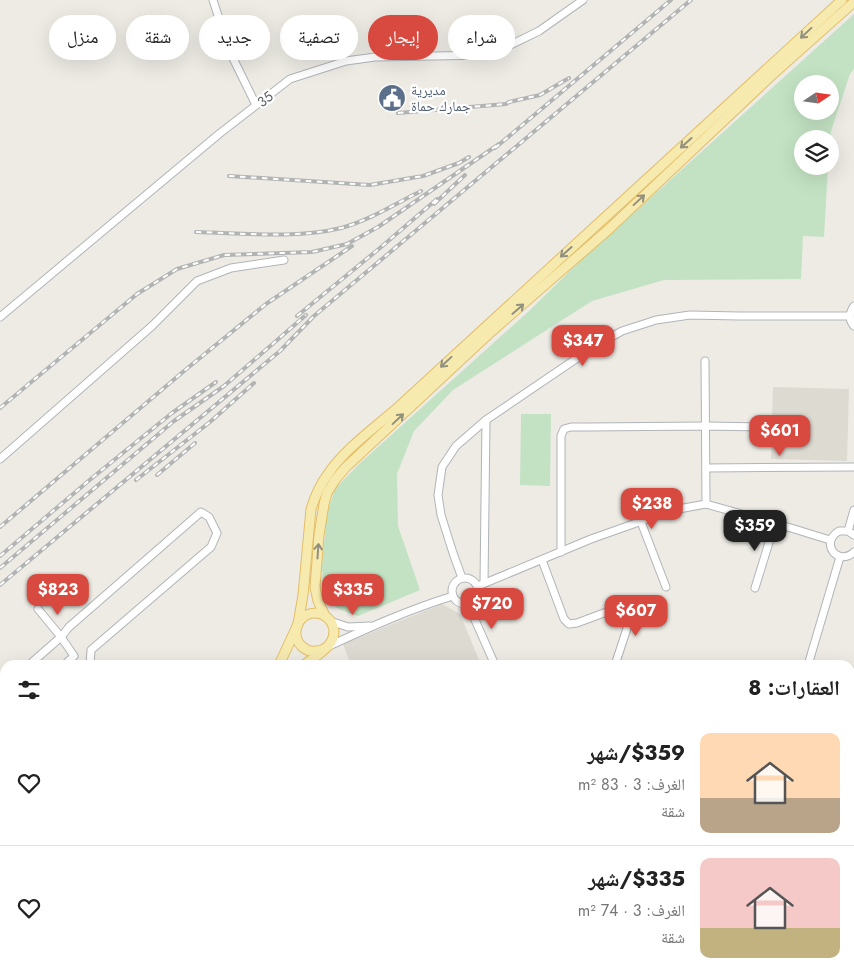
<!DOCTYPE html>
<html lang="ar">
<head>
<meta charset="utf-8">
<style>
  body { margin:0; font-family:Jost,"Noto Naskh Arabic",sans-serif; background:#f2f2f2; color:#222; direction:rtl; height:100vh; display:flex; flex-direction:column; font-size:19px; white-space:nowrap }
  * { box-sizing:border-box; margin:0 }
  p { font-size:16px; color:#767676 }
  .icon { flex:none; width:28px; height:28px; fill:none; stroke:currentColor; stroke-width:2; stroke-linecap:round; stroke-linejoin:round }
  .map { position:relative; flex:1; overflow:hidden; direction:ltr }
  .panel { position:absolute; left:0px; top:660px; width:855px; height:320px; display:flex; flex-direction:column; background:#fff; border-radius:15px 15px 0 0; box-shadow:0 5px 20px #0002; direction:rtl }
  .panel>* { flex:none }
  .banner { position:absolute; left:15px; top:15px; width:500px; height:45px; direction:rtl; display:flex; gap:10px }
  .needle { width:32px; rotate:77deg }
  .controls { position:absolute; left:794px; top:75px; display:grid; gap:10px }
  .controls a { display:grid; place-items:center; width:45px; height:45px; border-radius:50%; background:#fff; box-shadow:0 5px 20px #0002; font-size:25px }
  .price { position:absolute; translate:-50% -42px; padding:0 11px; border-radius:10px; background:#d8493f; color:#fff; font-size:16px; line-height:32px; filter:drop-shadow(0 1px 2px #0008) }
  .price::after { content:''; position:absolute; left:50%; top:30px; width:15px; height:11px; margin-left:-8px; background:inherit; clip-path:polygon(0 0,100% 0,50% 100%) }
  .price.current { background:#222; color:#fff }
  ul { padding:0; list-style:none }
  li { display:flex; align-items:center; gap:15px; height:125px; padding:0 15px }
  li+li { border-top:1px solid #e0e0e0 }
  li span { display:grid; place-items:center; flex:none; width:140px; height:100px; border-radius:10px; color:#555 }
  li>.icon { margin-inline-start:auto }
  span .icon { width:60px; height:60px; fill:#fffc; stroke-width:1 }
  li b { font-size:21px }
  h2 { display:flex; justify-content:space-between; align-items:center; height:60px; padding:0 15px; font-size:21px }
  .tag { padding:0 18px; border-radius:22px; background:#fff; box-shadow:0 5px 20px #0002; font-size:18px; line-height:45px }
  .tag.current { background:#d8493f; color:#fff }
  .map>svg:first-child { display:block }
  .education { fill:#dddad2 }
  .green { fill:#c3e2c3; fill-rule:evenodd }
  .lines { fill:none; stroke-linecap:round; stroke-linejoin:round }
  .minor-casing { stroke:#b1b4b8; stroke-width:9 }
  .major-casing { stroke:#e3be67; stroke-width:11 }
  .minor { stroke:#fff; stroke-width:7 }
  .major { stroke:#f7eaaf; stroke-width:9 }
  .rail-casing { stroke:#b2b3b3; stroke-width:4 }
  .rail { stroke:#fff; stroke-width:2; stroke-dasharray:5.5; stroke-linecap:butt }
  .oneway { stroke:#92907e }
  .labels { text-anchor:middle; stroke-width:4.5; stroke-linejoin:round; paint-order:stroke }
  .service-label { font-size:14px; fill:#4e5e75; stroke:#fff; text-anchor:start }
  .street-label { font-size:14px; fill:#5c5f63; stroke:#fff }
</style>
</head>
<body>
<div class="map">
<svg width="854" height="980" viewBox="0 0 854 980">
  <rect width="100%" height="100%" fill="#edebe4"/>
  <!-- education -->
  <g class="education">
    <polygon points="773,387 849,389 847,461 771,459"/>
    <polygon points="442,604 460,614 481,665 351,665 343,644"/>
  </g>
  <!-- green -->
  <g class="green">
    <path d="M854,14V69L850,74L831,131L830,139H802V166H828L824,237L803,236L801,279L664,280L592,301L453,390L414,431L397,474L398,526L420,590L358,616L341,610L330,603L323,587L322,566L327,513L335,489L358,465L529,311L577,264ZM802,84H830V111H802Z"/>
    <polygon points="521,414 551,414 550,486 520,485"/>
  </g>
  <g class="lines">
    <!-- minor casing -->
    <g class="minor-casing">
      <g id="minor">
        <polyline points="213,0 229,50 256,105"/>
        <path d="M854,306C849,313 849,320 854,326"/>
        <polyline points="0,317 219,134 290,79 346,61 375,57 490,55 539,31 583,0"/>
        <polyline points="705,361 706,504"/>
        <polyline points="0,459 152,326 197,281 231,268 284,260"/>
        <polyline points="706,468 854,467"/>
        <polyline points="641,522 666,587"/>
        <polyline points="848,531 854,510"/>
        <path d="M854,535L848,531H839C819,543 838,567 854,552"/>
        <polyline points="561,552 561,436 564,429 571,427 587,427 706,426 769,427"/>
        <polyline points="542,560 564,619 569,624 577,623 636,601"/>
        <polyline points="462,578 453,553 441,515 438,495 442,467 456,446 486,420 592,348 622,331 656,320 690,315 739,316 850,316"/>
        <circle cx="465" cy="591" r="13"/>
        <polyline points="484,583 486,420"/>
        <polyline points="478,586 591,539 673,510 706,504 791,528 830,540"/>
        <polyline points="755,588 775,523"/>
        <polyline points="468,604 495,665"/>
        <polyline points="38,609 61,637 69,627 201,512 209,517 217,533 211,547 91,650 90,665"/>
        <polyline points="330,621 348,627 370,626"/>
        <path d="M327,647C368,628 410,609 453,596"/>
        <polyline points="29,665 61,637 74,656 64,665"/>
        <polyline points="615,665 636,601"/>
        <polyline points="808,665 840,557"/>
        <polyline points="0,690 5,686"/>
        <polyline points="0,721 5,717"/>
        <polyline points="850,725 854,723"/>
        <polyline points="0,769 5,767"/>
        <polyline points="850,857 854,867"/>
        <polyline points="137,975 140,980"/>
        <polyline points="195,975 199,980"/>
        <polyline points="632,976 664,975 687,976 739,980"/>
        <polyline points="55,980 62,975"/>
        <polyline points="374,980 377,975"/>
        <polyline points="511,980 513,975"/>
        <polyline points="833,980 848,975"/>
      </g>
    </g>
    <!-- major casing -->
    <g class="major-casing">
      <g id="major">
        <polyline points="325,616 318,601 315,587 319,535 324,504 327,493 335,480 346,467 492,331 609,229 771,76 854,2"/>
        <path d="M279,665L298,624L303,595L311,509C315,496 320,485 328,474C344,450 373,429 395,410L842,0"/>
        <path d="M304,665C313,658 325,652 331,642C333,639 334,636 334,631C331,606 297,608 296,632C295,643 306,653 316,651C320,651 324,649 327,647"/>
        <polyline points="850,883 854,881"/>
        <polyline points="850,898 854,897"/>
        <polyline points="0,928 5,923"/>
        <polyline points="0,944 5,939"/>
        <polyline points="211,975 215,980"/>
        <polyline points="238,975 242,980"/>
        <polyline points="568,980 581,975"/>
        <polyline points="622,980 636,975"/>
      </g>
    </g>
    <!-- minor -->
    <use href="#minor" class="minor"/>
    <!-- major -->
    <use href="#major" class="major"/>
    <!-- rail casing -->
    <g class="rail-casing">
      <g id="rail">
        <polyline points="398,113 506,104 509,102 540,95 569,78"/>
        <polyline points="495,148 671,0"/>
        <polyline points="229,176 370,185 423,176 459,163 469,157"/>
        <polyline points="434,204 465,175"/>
        <path d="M196,232C242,233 297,239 341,228C370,220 395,204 421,191"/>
        <polyline points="297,316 380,248 437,199"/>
        <polyline points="0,408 137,294 177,269 224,255 312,252 347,244 378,227 499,144"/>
        <polyline points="157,475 195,443"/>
        <polyline points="136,480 210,422 254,383"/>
        <polyline points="0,527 184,371 266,304 352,246"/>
        <polyline points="0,556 92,478 172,413 216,382"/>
        <polyline points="0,568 174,421 224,386 306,315"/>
        <polyline points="0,585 280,351 314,316 691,0"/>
      </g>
    </g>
    <!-- rail -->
    <use href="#rail" class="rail"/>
  </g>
  <!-- one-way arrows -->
  <defs><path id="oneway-shaft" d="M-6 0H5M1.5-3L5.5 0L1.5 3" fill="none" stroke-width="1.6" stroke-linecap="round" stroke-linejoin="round" transform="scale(1.25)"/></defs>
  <g class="oneway">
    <use href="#oneway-shaft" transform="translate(806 33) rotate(137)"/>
    <use href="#oneway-shaft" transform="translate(686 143) rotate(138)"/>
    <use href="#oneway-shaft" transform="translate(639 200) rotate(-43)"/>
    <use href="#oneway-shaft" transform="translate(566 252) rotate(138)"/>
    <use href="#oneway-shaft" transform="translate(518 309) rotate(-41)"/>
    <use href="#oneway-shaft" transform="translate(446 362) rotate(137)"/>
    <use href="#oneway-shaft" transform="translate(398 419) rotate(-43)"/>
    <use href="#oneway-shaft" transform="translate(318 551) rotate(-86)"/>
  </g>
  <!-- icons -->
  <defs>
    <g id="civic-disc" transform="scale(1.4375)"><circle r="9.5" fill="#5c6f8a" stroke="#fff"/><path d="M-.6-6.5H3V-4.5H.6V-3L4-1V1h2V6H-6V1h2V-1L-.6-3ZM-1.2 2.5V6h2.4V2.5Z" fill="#fff"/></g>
  </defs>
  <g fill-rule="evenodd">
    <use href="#civic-disc" x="392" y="98"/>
  </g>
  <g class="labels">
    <!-- service labels -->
    <g class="service-label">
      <text x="411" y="95">مديرية<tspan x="411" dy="16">جمارك حماة</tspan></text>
    </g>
    <!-- street labels -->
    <g class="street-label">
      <text transform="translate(265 99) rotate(-38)" y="5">35</text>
    </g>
  </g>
</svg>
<div class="controls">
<a><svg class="needle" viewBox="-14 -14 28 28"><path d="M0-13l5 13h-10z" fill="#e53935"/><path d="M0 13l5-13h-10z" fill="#767676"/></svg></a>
<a><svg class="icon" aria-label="layers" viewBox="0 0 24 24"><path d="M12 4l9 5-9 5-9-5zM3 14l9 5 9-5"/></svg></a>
</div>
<b class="price" style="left:583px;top:367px">$347</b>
<b class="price" style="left:780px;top:457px">$601</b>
<b class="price" style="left:652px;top:530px">$238</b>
<b class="price current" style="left:755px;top:552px">$359</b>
<b class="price" style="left:58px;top:616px">$823</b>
<b class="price" style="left:353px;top:616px">$335</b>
<b class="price" style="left:492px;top:630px">$720</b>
<b class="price" style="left:636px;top:637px">$607</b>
<div class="banner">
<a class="tag">شراء</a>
<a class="tag current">إيجار</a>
<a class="tag">تصفية</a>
<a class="tag">جديد</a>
<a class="tag">شقة</a>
<a class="tag">منزل</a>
</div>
<section class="panel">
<h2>العقارات: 8<svg class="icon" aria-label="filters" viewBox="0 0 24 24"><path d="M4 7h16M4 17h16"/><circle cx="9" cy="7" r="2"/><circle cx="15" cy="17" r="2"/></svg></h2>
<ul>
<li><span style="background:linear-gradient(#ffd9b3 65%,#b9a48a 0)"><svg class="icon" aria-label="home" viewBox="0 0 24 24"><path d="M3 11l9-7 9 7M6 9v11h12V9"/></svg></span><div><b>$359/شهر</b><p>الغرف: 3 · 83 m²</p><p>شقة</p></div><svg class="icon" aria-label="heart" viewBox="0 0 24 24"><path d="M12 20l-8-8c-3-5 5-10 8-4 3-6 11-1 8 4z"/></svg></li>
<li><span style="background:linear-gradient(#f6c9c9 70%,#c2b280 0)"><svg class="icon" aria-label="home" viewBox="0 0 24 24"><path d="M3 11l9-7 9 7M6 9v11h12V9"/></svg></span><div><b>$335/شهر</b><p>الغرف: 3 · 74 m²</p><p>شقة</p></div><svg class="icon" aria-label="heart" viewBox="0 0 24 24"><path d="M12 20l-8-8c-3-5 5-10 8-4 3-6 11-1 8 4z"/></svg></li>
</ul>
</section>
</div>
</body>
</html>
